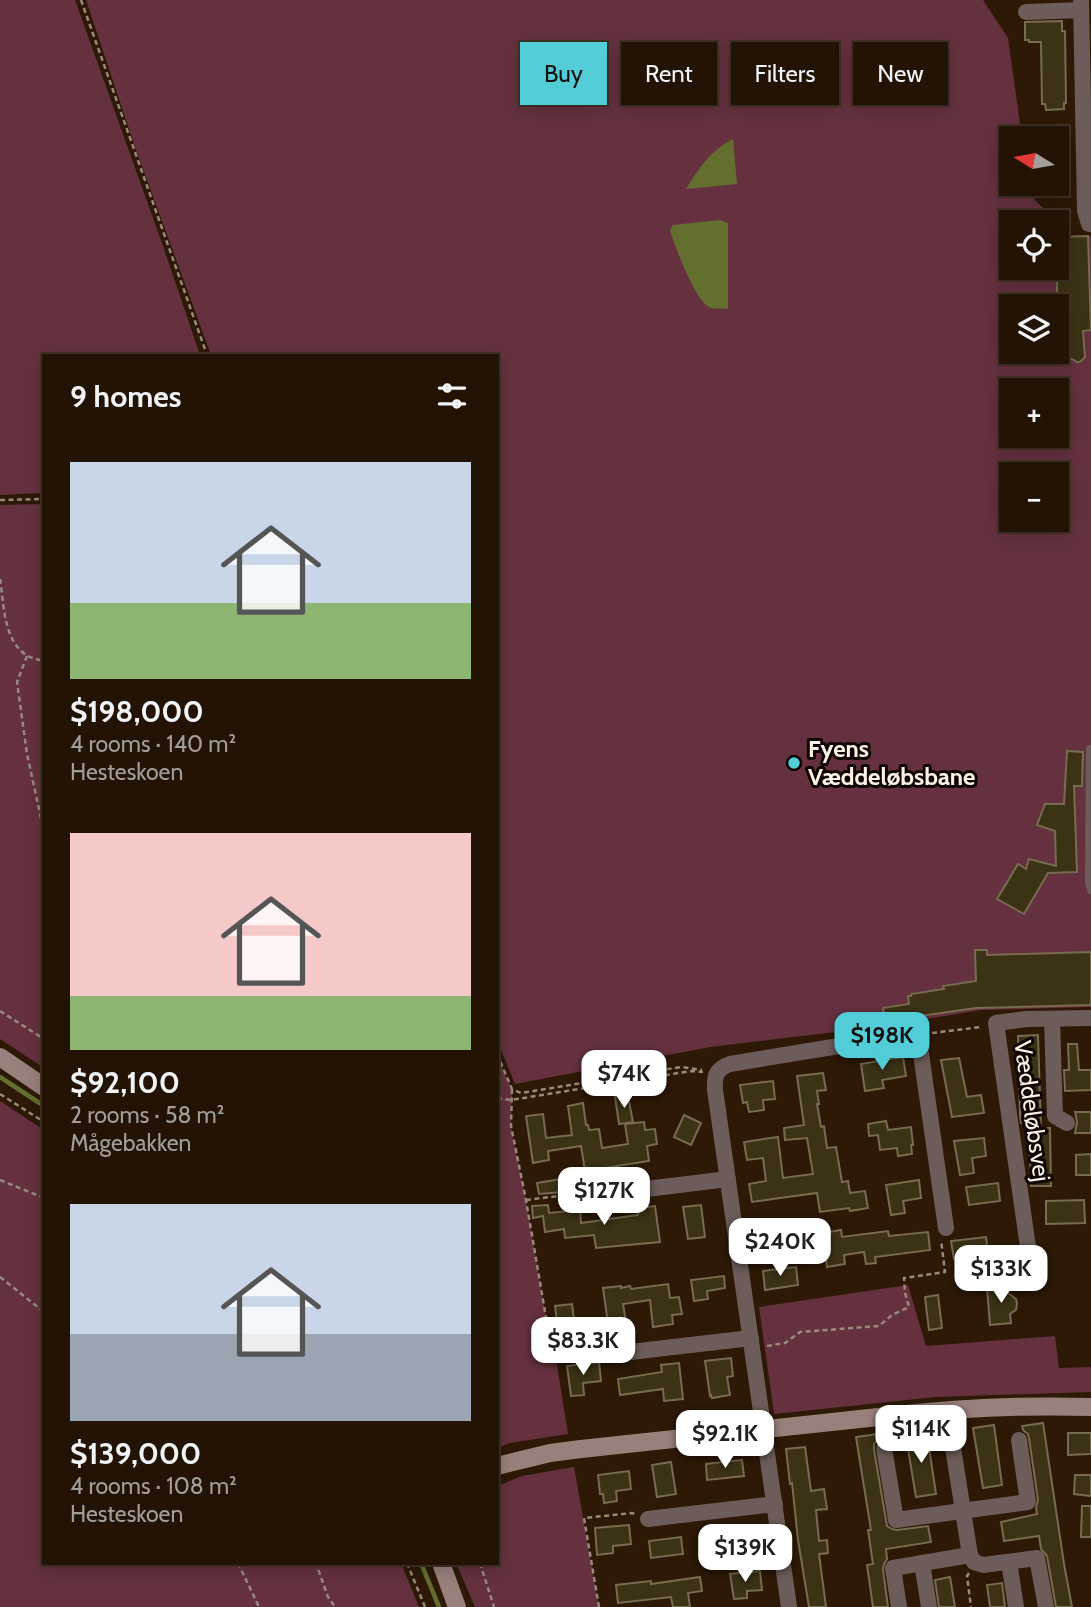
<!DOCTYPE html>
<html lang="en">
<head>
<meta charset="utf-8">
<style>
  body { margin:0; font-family:Cabin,sans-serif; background:#2a1c0e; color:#f1f3f6; height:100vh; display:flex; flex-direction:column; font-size:26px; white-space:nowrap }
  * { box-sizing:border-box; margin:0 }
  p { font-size:23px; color:#a29e9a }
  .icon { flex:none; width:38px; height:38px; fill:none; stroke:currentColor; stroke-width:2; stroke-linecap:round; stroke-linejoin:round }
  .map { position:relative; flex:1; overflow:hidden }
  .side { position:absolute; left:42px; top:354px; width:457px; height:1211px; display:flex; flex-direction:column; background:#221304; border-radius:0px; box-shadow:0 4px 18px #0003,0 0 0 2px #3f3226 }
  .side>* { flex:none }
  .hud { position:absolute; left:520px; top:42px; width:466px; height:63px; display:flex; gap:14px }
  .needle { width:46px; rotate:281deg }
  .buttons { position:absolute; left:999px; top:126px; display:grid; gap:14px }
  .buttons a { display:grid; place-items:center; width:70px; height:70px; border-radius:0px; background:#221304; box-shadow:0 4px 18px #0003,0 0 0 2px #3f3226; font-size:35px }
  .price { position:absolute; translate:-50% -60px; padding:0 16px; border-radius:14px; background:#fff; color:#222; font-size:23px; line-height:46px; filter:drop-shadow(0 2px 4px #0008) }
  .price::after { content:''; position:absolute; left:50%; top:42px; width:21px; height:16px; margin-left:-10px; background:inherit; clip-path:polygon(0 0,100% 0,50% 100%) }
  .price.on { background:#52ccd6; color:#111 }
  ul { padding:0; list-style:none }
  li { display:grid; align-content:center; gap:14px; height:371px; padding:0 28px }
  li span { display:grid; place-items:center; height:217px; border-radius:0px; color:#555 }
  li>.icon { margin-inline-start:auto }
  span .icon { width:126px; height:126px; fill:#fffc; stroke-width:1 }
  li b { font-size:30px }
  h2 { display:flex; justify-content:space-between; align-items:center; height:84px; padding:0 28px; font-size:30px }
  .chip { padding:0 24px; border-radius:0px; background:#221304; box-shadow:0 4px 18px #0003,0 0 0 2px #3f3226; font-size:24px; line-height:63px }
  .chip.on { background:#52ccd6; color:#111 }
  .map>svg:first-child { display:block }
  .green { fill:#65313f; fill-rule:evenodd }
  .water { fill:#636e2f }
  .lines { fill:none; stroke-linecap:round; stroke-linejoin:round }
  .stream { stroke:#636e2f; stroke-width:4.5 }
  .building { fill:#3c3216; stroke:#776c4f; stroke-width:2 }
  .path { stroke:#9a8a7c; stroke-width:2.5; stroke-dasharray:5 3.5; stroke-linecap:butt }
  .lane { stroke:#6c5d5a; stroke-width:8 }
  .street { stroke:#6c5d5a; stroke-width:16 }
  .secondary { stroke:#99817b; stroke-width:18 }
  .poi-dot { fill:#52ccd6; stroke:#0f0602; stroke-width:2.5 }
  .labels { text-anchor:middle; stroke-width:6; stroke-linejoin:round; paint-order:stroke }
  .poi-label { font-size:24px; font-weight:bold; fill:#fef2e8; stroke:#0f0602; text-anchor:start }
  .street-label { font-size:24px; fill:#fef2e8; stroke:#0f0602 }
</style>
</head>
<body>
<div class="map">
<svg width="1091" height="1607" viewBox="0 0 1091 1607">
  <rect width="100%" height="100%" fill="#2d1906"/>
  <!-- green -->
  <g class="green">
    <polygon points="0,0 75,0 163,246 200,355 44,355 44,493 0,495"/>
    <path d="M86,0H983L1008,38L1022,138H1012V184H1028L1035,200L1057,222H1012V268H1057V222L1070,236H1091V1007L981,1010L878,1027L710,1047L515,1084L497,1040V355H211L135,147ZM1012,306H1057V352H1012ZM1012,390H1057V436H1012ZM1012,474H1057V520H1012Z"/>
    <polygon points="44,504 44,1068 0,1039 0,505"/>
    <polygon points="497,1056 512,1089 511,1126 526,1200 550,1341 555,1352 568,1434 510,1443 497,1448"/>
    <polygon points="0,1101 44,1130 44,1563 401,1563 419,1607 0,1607"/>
    <polygon points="908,1285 926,1346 1055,1336 1059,1368 1091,1367 1091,1392 936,1397 774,1414 759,1307"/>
    <polygon points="574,1467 599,1607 475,1607 456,1563 497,1563 497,1486 522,1476"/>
  </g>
  <!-- water -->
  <g class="water">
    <path d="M733,139L737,184L686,189C700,167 709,152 733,139Z"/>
    <path d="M720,220L728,223V309C723,308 716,309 711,308C695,302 675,246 670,230L673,225Z"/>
  </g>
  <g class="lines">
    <!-- stream -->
    <g class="stream">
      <polyline points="0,1077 44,1106"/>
      <polyline points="421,1563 439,1607"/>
    </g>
  </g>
  <!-- building -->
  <g class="building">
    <polygon points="1062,21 1062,31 1065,31 1066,103 1064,103 1064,109 1046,110 1045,104 1042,104 1041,42 1029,42 1029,40 1025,40 1025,22"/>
    <polygon points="1088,236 1091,330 1083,331 1085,357 1080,362 1077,362 1072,359 1064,359 1062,306 1057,306 1057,237"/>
    <polygon points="1067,751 1083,752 1082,786 1074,786 1077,872 1048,873 1024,914 997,899 1018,864 1026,869 1029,859 1056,866 1055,831 1037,825 1045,804 1064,804"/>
    <polygon points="975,950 987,950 987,955 1091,952 1091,1005 976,1008 885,1021 883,1008 909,1004 908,996 911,996 911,994 944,989 943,986 976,981"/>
    <polygon points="1038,1035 1041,1128 1050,1128 1051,1186 1031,1186 1029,1123 1021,1123 1020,1116 1018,1036"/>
    <polygon points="1068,1044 1077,1044 1079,1070 1091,1070 1091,1090 1065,1091 1064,1070 1069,1070"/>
    <polygon points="903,1057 906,1076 882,1080 884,1088 865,1091 861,1064"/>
    <polygon points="959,1058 967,1097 981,1095 984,1113 952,1117 941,1060"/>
    <polygon points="823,1073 826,1090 817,1091 819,1104 817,1104 821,1127 824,1126 827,1148 836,1147 842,1182 848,1181 850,1193 865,1191 868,1208 850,1211 849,1208 820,1212 817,1193 752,1202 749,1184 766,1181 763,1158 747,1160 744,1142 778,1137 783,1178 813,1174 807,1138 785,1140 784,1128 804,1125 797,1076"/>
    <polygon points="773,1081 775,1099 763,1100 764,1110 749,1112 747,1102 743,1103 740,1085"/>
    <polygon points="628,1096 633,1122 619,1124 615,1097"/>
    <polygon points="583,1103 586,1125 588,1125 589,1130 599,1129 602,1148 628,1144 625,1124 644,1122 645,1130 655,1129 657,1144 647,1146 649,1161 585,1171 581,1146 548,1151 549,1160 533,1163 526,1116 543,1114 546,1138 572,1135 568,1106"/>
    <polygon points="1075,1112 1091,1112 1091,1133 1075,1133 1077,1122"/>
    <polygon points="684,1115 701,1123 691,1145 674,1137"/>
    <polygon points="886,1121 888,1130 911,1127 913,1145 911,1145 912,1154 898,1156 897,1148 880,1150 878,1135 869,1136 868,1124"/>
    <polygon points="984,1138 986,1156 972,1158 974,1173 960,1175 954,1141"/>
    <polygon points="1091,1154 1091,1175 1076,1175 1076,1155"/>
    <polygon points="561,1179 563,1192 539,1194 537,1183"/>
    <polygon points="919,1180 921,1198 903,1201 905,1213 891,1215 886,1185"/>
    <polygon points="998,1183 1000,1201 969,1205 966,1187"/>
    <polygon points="1084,1200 1085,1223 1046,1224 1046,1201"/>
    <polygon points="548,1205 549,1213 580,1210 581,1223 638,1215 638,1208 655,1206 660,1242 596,1248 594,1235 565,1238 564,1229 545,1232 543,1216 533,1218 532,1206"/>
    <polygon points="701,1205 705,1237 688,1239 683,1207"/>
    <polygon points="789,1222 791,1239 773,1242 774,1250 758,1252 755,1226"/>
    <polygon points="841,1230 842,1237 888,1231 889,1236 928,1232 930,1250 875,1257 876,1263 866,1264 864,1252 844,1255 845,1264 827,1267 823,1233"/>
    <polygon points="986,1237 988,1254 986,1254 987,1262 971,1264 970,1256 954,1259 951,1241"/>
    <polygon points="796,1267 798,1285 765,1290 763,1271"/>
    <polygon points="724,1276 725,1288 707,1291 708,1299 694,1301 691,1280"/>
    <polygon points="668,1284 670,1298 679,1297 682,1314 672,1315 673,1324 653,1327 650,1300 623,1304 626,1322 608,1324 603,1288 621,1286 621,1288 630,1286 631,1289"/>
    <polygon points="1007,1286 1008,1293 1016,1299 1017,1304 1016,1310 1010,1314 1011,1323 990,1325 987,1288"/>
    <polygon points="938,1295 942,1328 929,1330 925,1297"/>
    <polygon points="572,1304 577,1343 560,1345 555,1306"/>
    <polygon points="731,1358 733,1376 727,1377 730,1395 712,1398 711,1395 710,1396 705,1361"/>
    <polygon points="599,1362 601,1381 583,1383 584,1395 571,1396 567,1366"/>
    <polygon points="679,1363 683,1399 664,1401 663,1389 620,1395 618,1379 662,1372 661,1365"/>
    <polygon points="1043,1423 1064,1564 1072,1607 1056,1607 1047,1556 1041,1549 1039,1536 1004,1541 1001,1522 1037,1514 1036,1508 1038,1500 1029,1438 1028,1434 1023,1430 1022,1426"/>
    <polygon points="994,1425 1002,1485 983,1488 973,1428"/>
    <polygon points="1068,1433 1091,1433 1091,1454 1068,1455"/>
    <polygon points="877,1434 878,1439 874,1444 874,1450 887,1526 892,1529 897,1530 928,1526 931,1542 886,1549 887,1559 884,1564 883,1570 888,1607 873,1607 867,1565 873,1564 868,1530 871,1530 856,1437"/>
    <polygon points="927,1434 936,1494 916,1497 906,1437"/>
    <polygon points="805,1447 811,1491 824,1489 827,1509 816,1510 819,1541 827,1540 828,1553 819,1554 826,1607 809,1607 798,1540 792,1483 790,1484 786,1449"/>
    <polygon points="742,1460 744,1476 707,1480 706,1464"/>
    <polygon points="671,1462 676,1494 657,1497 652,1465"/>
    <polygon points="629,1471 631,1489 616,1491 617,1501 604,1503 603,1494 600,1494 598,1475"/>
    <polygon points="1075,1475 1091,1475 1091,1496 1074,1494"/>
    <polygon points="1082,1506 1091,1506 1091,1537 1081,1537"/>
    <polygon points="629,1525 631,1544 613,1546 613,1553 597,1555 595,1528"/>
    <polygon points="755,1525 757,1544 721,1547 719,1528"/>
    <polygon points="681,1537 683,1554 651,1558 649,1541"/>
    <polygon points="760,1571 762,1590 747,1591 747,1598 734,1599 730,1574"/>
    <polygon points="700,1577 702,1591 688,1593 690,1607 673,1607 671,1597 618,1603 616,1585 651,1581 651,1584"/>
    <polygon points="950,1577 955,1607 939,1607 935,1580"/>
    <polygon points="1002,1583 1005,1607 990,1607 987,1585"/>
  </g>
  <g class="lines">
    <!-- path -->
    <g class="path">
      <polyline points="81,0 207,355"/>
      <polyline points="0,500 44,499"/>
      <path d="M0,579C4,603 3,642 28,656C32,658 39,660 44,661"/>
      <polyline points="27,656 17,682 27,754 44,832"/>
      <polyline points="0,1011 44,1039"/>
      <polyline points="932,1033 981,1027"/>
      <polyline points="497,1054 512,1089 521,1093 681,1067 702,1070"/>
      <polyline points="512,1089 511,1126 526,1200 550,1341 555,1352 564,1354 598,1349"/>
      <polyline points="0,1094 44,1122"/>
      <polyline points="497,1098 511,1100 691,1071 703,1072"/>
      <polyline points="0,1180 44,1198"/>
      <polyline points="526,1200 575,1194"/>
      <polyline points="0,1277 44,1312"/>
      <polyline points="767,1346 785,1343 800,1332 879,1326 892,1315 909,1307 905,1293 904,1278 945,1272 941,1240"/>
      <polyline points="238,1563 259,1607"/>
      <polyline points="314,1563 317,1566 328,1597 335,1607"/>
      <polyline points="407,1563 425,1607"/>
      <polyline points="480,1563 494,1607"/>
      <polyline points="969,1573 967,1576 971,1607"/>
      <polyline points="599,1607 584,1518 632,1513 637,1515"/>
    </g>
    <!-- lane -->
    <polyline class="lane" points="1090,749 1089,882 1091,890"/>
    <!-- street -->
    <g class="street">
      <polyline points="1081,0 1085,211 1089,224 1091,224"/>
      <polyline points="1026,12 1081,10"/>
      <polyline points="1052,1019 1055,1116 1067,1123"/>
      <polyline points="589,1196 728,1179"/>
      <polyline points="1030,1261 996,1023 1027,1019 1091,1018"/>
      <polyline points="613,1354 751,1338"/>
      <polyline points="947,1410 970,1555 974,1562 983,1565 1037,1558 1046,1607"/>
      <polyline points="884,1448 896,1520 1028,1502 1019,1440"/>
      <polyline points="648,1519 775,1504"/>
      <polyline points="1009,1562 1016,1607"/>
      <polyline points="922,1563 929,1607"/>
      <path d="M789,1607L715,1090C714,1076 716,1069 730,1064L918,1033L946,1228"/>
      <polyline points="899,1607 893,1568 970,1555"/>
    </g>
    <!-- secondary -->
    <g class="secondary">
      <polyline points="0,1057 44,1087"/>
      <path d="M497,1466L550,1453L581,1449L897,1415C961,1408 1026,1405 1091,1407"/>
      <polyline points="441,1563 457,1607"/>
    </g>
  </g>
  <!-- markers -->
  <circle class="poi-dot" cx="794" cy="763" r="7"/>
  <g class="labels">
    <!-- poi labels -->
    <g class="poi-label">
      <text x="808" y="757">Fyens<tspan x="808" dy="28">Væddeløbsbane</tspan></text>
    </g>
    <!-- street labels -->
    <g class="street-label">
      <text transform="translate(1032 1111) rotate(82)" y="8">Væddeløbsvej</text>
    </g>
  </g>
</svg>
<div class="buttons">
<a><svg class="needle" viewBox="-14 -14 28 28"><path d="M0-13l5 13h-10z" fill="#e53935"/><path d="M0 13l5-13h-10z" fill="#a29e9a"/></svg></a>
<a><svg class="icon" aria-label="locate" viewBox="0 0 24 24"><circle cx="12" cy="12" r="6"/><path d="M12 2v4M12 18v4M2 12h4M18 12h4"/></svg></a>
<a><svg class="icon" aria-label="layers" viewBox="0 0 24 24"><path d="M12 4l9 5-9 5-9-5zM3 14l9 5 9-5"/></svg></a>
<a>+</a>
<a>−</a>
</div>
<b class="price on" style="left:882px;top:1072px">$198K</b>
<b class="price" style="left:624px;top:1110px">$74K</b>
<b class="price" style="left:604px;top:1227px">$127K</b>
<b class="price" style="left:780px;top:1278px">$240K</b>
<b class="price" style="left:1001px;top:1305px">$133K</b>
<b class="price" style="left:583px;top:1377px">$83.3K</b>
<b class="price" style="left:921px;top:1465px">$114K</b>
<b class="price" style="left:725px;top:1470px">$92.1K</b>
<b class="price" style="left:745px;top:1584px">$139K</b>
<div class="hud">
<a class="chip on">Buy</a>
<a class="chip">Rent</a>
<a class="chip">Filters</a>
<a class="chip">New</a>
</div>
<section class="side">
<h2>9 homes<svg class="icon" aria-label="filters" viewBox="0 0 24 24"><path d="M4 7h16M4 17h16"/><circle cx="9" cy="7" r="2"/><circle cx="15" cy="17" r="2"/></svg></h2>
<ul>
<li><span style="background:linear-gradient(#c9d6e8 65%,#8fb573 0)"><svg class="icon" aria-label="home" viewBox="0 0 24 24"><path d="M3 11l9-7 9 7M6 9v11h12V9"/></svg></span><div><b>$198,000</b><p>4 rooms · 140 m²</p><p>Hesteskoen</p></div></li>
<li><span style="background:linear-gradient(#f6c9c9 75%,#8fb573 0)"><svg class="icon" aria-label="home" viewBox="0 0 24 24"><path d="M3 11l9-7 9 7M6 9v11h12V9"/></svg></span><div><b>$92,100</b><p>2 rooms · 58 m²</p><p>Mågebakken</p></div></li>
<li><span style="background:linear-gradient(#c9d6e8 60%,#9aa5b1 0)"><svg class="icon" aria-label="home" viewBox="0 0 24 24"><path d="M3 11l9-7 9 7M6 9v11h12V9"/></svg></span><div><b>$139,000</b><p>4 rooms · 108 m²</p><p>Hesteskoen</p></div></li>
</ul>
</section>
</div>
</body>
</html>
